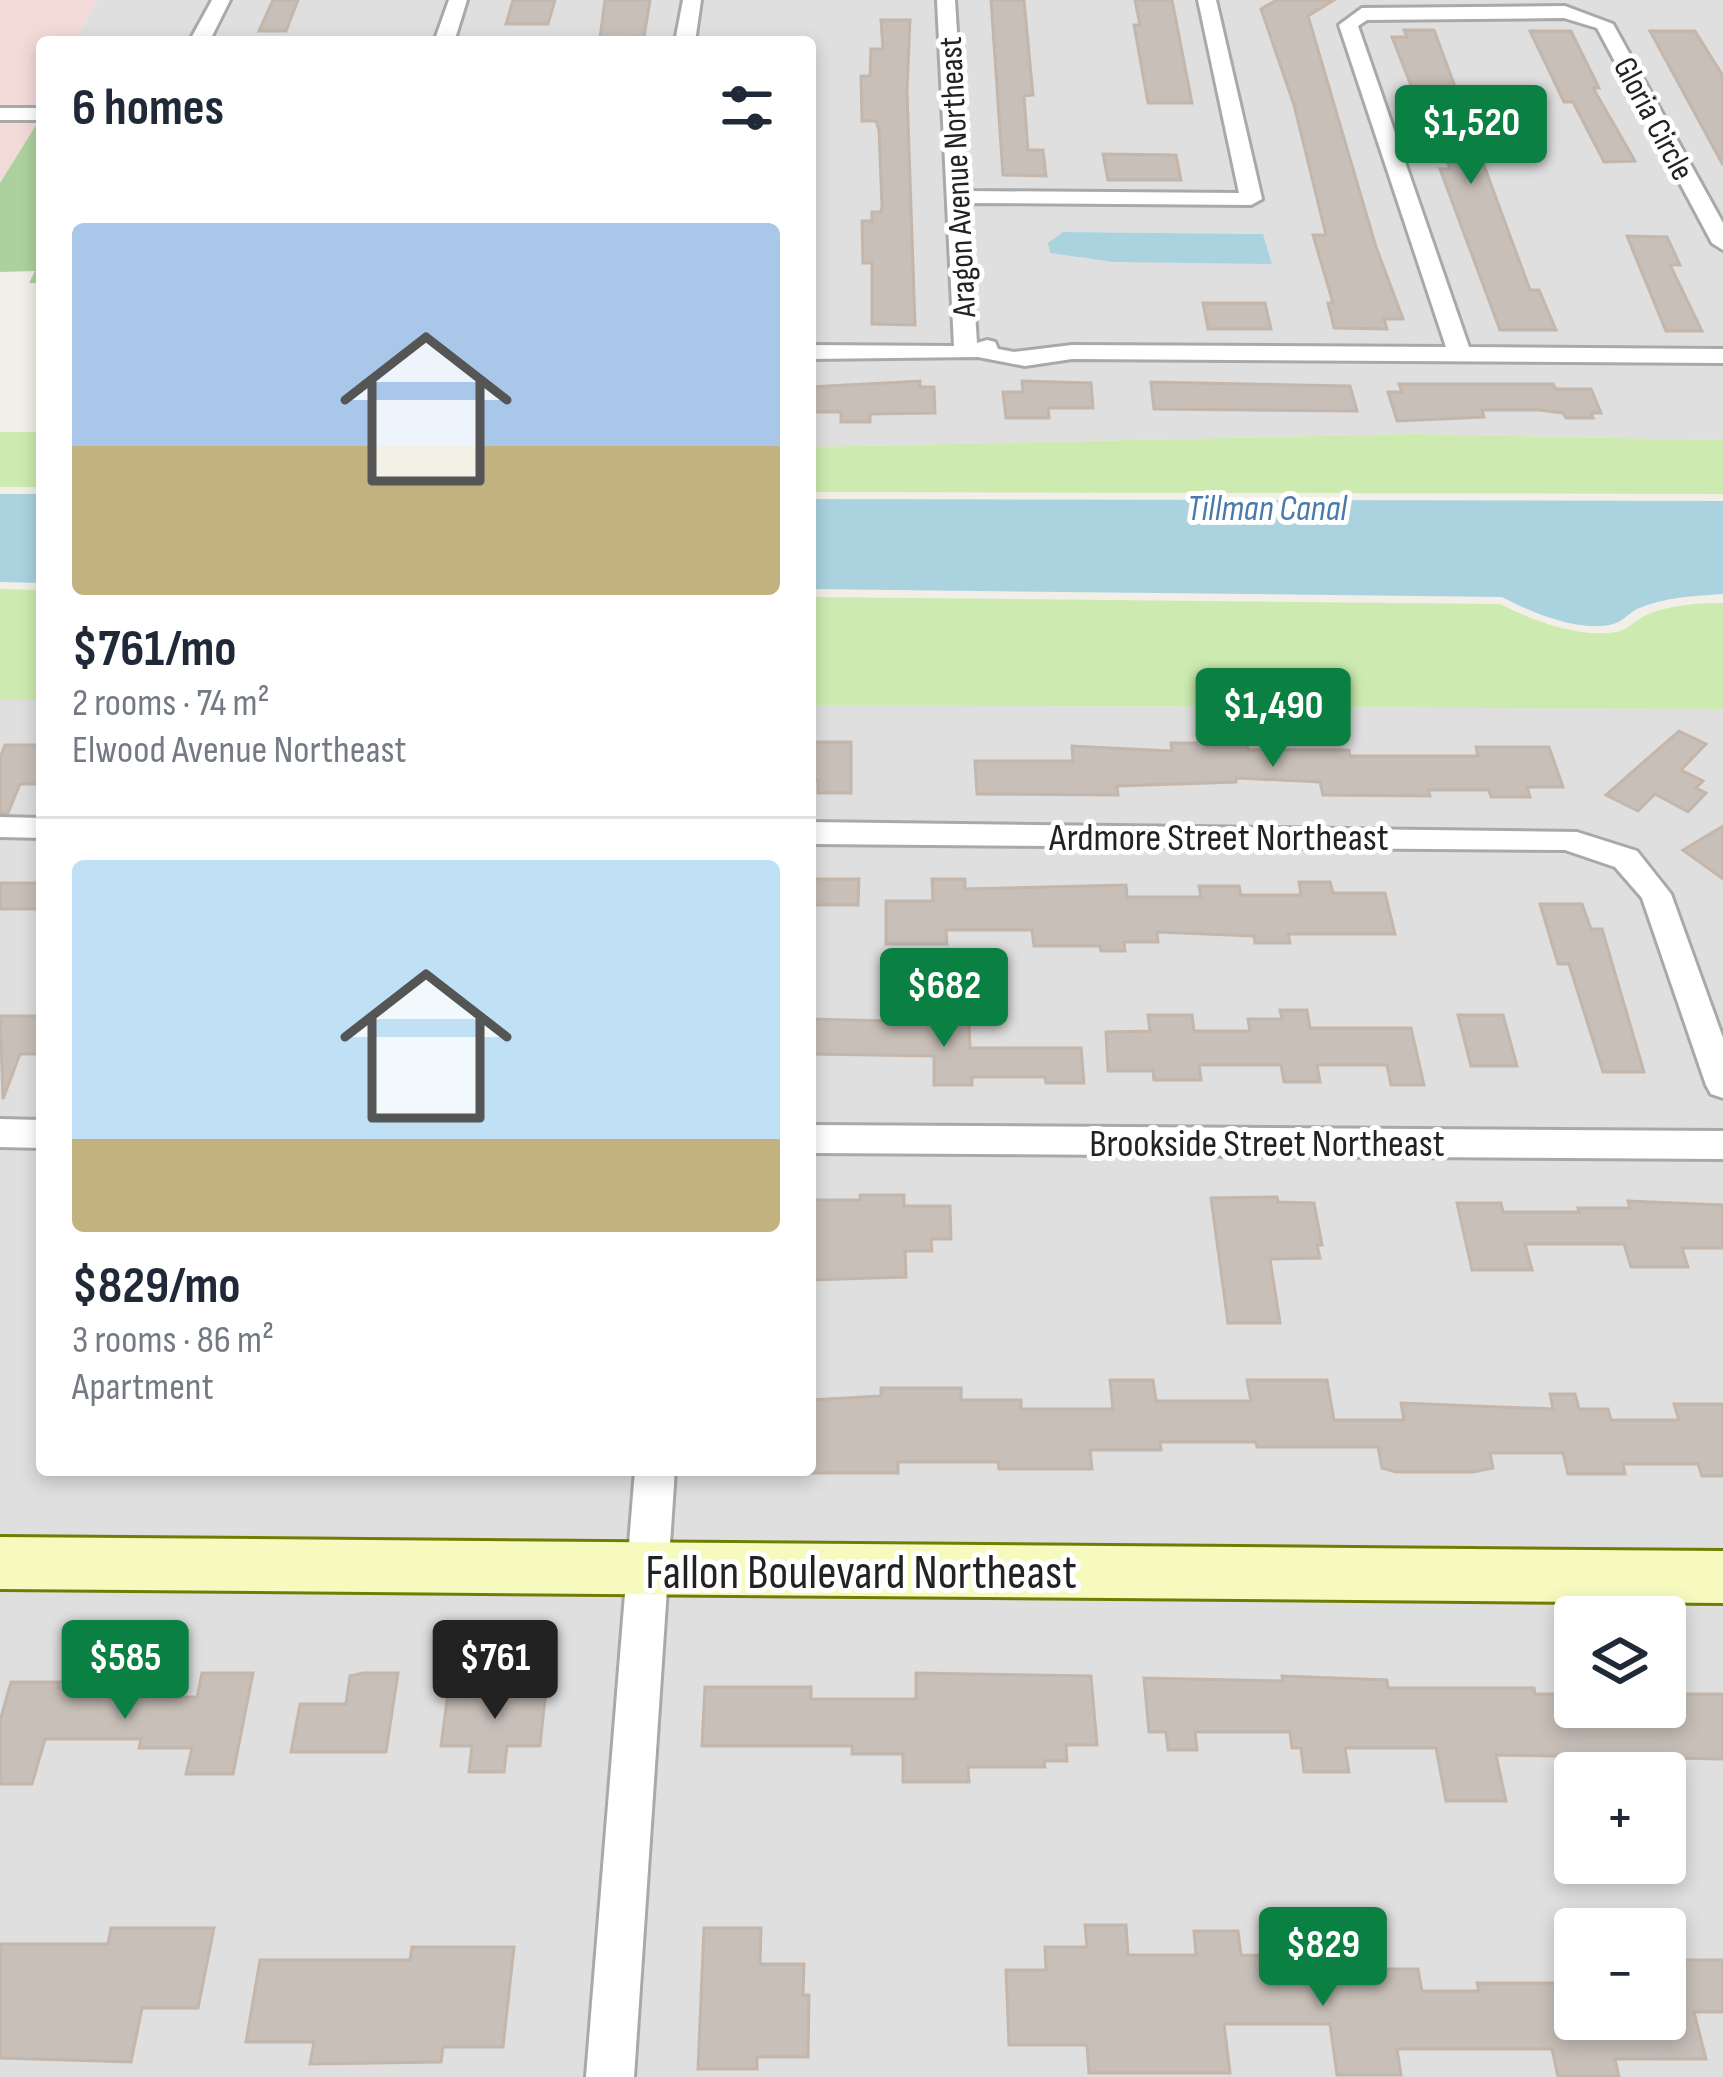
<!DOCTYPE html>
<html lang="en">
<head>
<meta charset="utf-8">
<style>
  body { margin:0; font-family:"Sofia Sans Condensed",sans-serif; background:#f2f2f3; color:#1f2937; height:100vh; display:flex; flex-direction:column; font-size:45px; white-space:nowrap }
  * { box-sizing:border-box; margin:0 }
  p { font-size:39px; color:#747a83 }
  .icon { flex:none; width:66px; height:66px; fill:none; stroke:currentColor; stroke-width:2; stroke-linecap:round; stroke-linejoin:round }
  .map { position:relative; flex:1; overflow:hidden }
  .panel { position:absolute; left:36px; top:36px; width:780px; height:1440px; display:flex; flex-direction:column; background:#fff; border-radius:12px; box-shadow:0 6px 18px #0003 }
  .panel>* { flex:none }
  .tools { position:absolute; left:1554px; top:1596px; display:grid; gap:24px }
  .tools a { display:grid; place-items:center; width:132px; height:132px; border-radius:12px; background:#fff; box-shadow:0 6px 18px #0003; font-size:60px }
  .price { position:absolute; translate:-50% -102px; padding:0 27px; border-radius:12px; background:#0b8043; color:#fff; font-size:39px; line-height:78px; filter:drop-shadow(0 3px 6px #0008) }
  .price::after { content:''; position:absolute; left:50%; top:72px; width:36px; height:27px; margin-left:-18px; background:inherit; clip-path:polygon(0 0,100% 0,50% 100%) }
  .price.current { background:#222; color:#fff }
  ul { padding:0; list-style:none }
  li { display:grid; align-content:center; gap:24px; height:636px; padding:0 36px }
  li+li { border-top:3px solid #e0e1e3 }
  li span { display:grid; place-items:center; height:372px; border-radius:12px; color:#555 }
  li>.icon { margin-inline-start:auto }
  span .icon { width:216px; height:216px; fill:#fffc; stroke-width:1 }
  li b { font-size:51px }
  h2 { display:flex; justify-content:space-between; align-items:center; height:144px; padding:0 36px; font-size:51px }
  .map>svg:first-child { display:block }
  .residential { fill:#e0dfdf; fill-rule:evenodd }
  .commercial { fill:#f2dad9 }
  .grass { fill:#cdebb0 }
  .forest { fill:#add19e }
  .water { fill:#aad3df }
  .building { fill:#c7bfb8; stroke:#c4b6ab; stroke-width:3 }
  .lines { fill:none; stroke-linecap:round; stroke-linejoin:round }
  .street-casing { stroke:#a9a9a9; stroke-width:6 }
  .secondary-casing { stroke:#707d05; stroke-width:6 }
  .street { fill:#fff; fill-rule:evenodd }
  .secondary { fill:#f7fabf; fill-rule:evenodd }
  .labels { text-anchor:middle; stroke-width:10; stroke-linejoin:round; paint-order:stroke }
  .far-street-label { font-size:33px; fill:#222; stroke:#fff }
  .far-water-label { font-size:36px; font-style:italic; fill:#4a7aab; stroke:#fff }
  .street-label { font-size:39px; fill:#222; stroke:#fff }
  .near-street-label { font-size:48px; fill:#222; stroke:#fff }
</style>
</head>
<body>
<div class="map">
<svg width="1723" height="2077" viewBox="0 0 1723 2077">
  <rect width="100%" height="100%" fill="#f2efe9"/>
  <!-- residential -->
  <g class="residential">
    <path d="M97,0H1723V440L1414,434L810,447V42H73ZM1063,232L1262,234L1272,263L1082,258Z"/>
    <polygon points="0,700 42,700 42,1470 810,1470 810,705 1723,709 1723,1557 0,1542"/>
    <path d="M0,1583L1723,1598V2077H0ZM1575,1617H1665V1707H1575ZM1575,1773H1665V1863H1575ZM1575,1929H1665V2019H1575Z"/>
  </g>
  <!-- commercial -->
  <polygon class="commercial" points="0,0 97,0 73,42 42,42 42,95 27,121 38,122 0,183"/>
  <!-- grass -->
  <g class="grass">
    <rect x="0" y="432" width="42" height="55"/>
    <polygon points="1414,434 1723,440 1723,494 810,492 810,447"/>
    <polygon points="0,589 42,590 42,700 0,700"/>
    <path d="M810,597L1500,604C1533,621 1580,638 1617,632C1627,630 1632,623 1641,618C1664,605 1697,603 1723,603V709L810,705Z"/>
  </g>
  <!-- forest -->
  <polygon class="forest" points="38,122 42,122 42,283 29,283 35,271 0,272 0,183"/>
  <!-- water -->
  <g class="water">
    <polygon points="1063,232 1263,234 1272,264 1114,262 1050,253 1048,243"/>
    <polygon points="0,494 42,494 42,583 0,582"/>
    <path d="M810,499L1723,501V594C1694,596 1664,597 1637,609C1629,613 1622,622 1613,624C1580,633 1530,612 1502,597L810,589Z"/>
  </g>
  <!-- building -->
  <g class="building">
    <polygon points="273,0 298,0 286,31 259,31"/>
    <polygon points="513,0 555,0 548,24 506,24"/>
    <polygon points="605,0 650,0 644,37 600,38"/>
    <polygon points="991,0 1024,0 1033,95 1024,96 1028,150 1043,150 1046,176 1003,175"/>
    <polygon points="1135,0 1172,0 1192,103 1148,103 1134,25 1140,25"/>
    <polygon points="1277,0 1334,0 1308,16 1376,247 1403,319 1384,319 1387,329 1334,328 1328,303 1333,303 1313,235 1326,235 1294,105 1261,9"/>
    <polygon points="881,20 910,20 907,91 915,325 872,324 872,263 863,263 862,221 872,221 872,212 881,212 882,207 879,130 876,121 862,121 861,76 870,76 871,49 883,49"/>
    <polygon points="1404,30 1434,30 1530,290 1539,290 1556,330 1500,330 1440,169 1450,169 1429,116 1423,116 1392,37 1407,37"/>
    <polygon points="1530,31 1571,31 1599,88 1593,88 1635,161 1604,162 1573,102 1564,102"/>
    <polygon points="1650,31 1695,31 1723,76 1723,165"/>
    <polygon points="1103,154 1176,155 1181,180 1108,180"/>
    <polygon points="1627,236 1667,237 1680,265 1670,265 1702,331 1666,331"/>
    <polygon points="1203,303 1265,303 1271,329 1208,329"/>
    <polygon points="920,381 920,387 934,387 935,413 870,414 870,422 841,422 841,412 810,412 810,387"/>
    <polygon points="1022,381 1091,383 1093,408 1048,408 1049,418 1006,418 1003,392 1023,392"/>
    <polygon points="1151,382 1350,386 1357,411 1154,409"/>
    <polygon points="1399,384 1553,384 1556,389 1591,389 1601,413 1591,413 1593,418 1566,418 1563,413 1539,410 1482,410 1484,417 1397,421 1388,392 1402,392"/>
    <polygon points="1679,731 1706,744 1681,770 1703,781 1696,788 1706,793 1688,812 1655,794 1638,811 1606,795"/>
    <polygon points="1197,733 1225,733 1226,743 1247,743 1248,750 1349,750 1350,756 1478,756 1476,747 1549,747 1563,787 1527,787 1530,797 1491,797 1489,790 1428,790 1430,796 1323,795 1320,782 1236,778 1236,782 1117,786 1118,795 977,794 975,761 1073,761 1072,746 1172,751 1171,743 1198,743"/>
    <polygon points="811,742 851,742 851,793 818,793 818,781 810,781"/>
    <polygon points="5,745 42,745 42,784 20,784 8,813 0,813 0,758"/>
    <polygon points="1723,826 1723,879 1683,850"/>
    <polygon points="810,879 859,879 858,905 810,905"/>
    <polygon points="932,879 965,879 965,889 1126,885 1127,897 1201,897 1199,886 1239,886 1241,895 1301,895 1299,882 1330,882 1333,893 1385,893 1395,934 1288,934 1290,943 1255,943 1254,936 1157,932 1158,942 1124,942 1125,951 1101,951 1100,946 1034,946 1032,930 946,930 947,944 886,944 886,901 933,901"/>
    <rect x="0" y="883" width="42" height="26"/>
    <polygon points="1540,904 1582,904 1591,929 1602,929 1644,1072 1603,1072 1569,964 1558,964"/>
    <polygon points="1280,1010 1307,1010 1310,1028 1411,1028 1424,1085 1391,1085 1387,1065 1317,1065 1320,1082 1284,1082 1281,1065 1199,1065 1201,1080 1154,1080 1153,1071 1108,1071 1106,1032 1150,1031 1148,1015 1192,1015 1194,1031 1250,1031 1248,1019 1282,1019"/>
    <polygon points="1458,1015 1503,1015 1517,1066 1471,1066"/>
    <polygon points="0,1016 42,1016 42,1054 20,1054 3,1099"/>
    <polygon points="810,1019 969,1023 970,1048 1081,1048 1084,1083 1046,1083 1045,1077 972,1077 972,1085 934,1085 934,1056 810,1054"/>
    <polygon points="860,1195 904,1195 904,1206 950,1206 951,1239 931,1239 932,1251 905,1251 906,1277 810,1280 810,1200 860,1200"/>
    <polygon points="1277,1197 1278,1202 1314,1203 1322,1245 1317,1245 1320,1258 1270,1259 1280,1323 1228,1323 1211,1198"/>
    <polygon points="1628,1201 1723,1205 1723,1248 1682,1248 1688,1267 1631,1267 1624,1244 1525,1244 1532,1270 1472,1270 1457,1203 1501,1203 1503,1212 1579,1212 1578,1208 1630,1208"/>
    <polygon points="1110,1380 1153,1380 1156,1401 1251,1401 1247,1380 1327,1380 1334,1420 1404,1420 1401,1403 1553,1409 1550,1394 1575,1394 1579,1409 1608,1409 1611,1420 1679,1420 1674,1404 1723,1404 1723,1476 1702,1476 1698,1464 1623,1464 1625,1474 1568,1474 1563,1453 1490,1453 1493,1468 1473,1472 1396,1472 1382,1468 1378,1447 1257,1447 1256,1442 1160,1442 1161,1450 1090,1450 1092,1469 999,1469 998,1462 898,1462 898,1473 810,1473 810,1400 881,1396 881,1388 961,1388 961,1400 1021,1400 1021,1409 1113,1409"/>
    <polygon points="202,1673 253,1673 233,1774 186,1774 192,1748 139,1748 141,1739 45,1739 32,1784 0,1784 0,1721 11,1682 60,1682 58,1688 117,1688 115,1697 197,1697"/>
    <polygon points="363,1673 398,1673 386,1752 291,1752 300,1704 346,1704 350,1676"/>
    <polygon points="916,1673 1091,1676 1097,1745 1066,1745 1067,1761 1044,1761 1045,1767 968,1767 969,1782 903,1782 903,1754 852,1754 852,1746 702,1746 705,1687 811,1687 811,1699 916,1699"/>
    <polygon points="1282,1676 1387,1680 1388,1688 1534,1688 1535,1694 1575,1694 1575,1707 1665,1707 1665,1694 1723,1694 1723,1759 1496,1755 1506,1801 1446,1801 1436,1748 1345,1748 1349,1772 1304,1772 1301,1748 1292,1748 1290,1732 1195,1732 1197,1750 1168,1750 1166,1732 1149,1732 1144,1678 1283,1681"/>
    <polygon points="519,1680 547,1680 540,1746 507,1746 504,1772 469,1772 472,1746 441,1746 448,1693 518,1688"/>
    <polygon points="1085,1925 1126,1925 1128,1955 1196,1955 1194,1931 1238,1931 1241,1955 1382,1957 1384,1969 1418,1969 1422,1991 1479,1991 1477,1983 1575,1983 1575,2019 1665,2019 1665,1960 1723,1960 1723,2012 1694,2012 1706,2059 1615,2059 1619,2077 1558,2077 1552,2049 1397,2049 1401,2075 1337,2075 1330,2024 1224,2024 1230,2073 1089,2073 1087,2045 1009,2045 1006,1970 1046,1970 1045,1947 1087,1947"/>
    <polygon points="111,1928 214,1928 198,2008 142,2008 131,2062 0,2058 0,1944 108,1944"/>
    <polygon points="704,1928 761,1928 760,1964 804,1964 803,1995 809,1995 808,2057 757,2057 757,2069 698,2069"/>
    <polygon points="412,1947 514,1947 503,2047 443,2047 441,2062 310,2064 314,2042 246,2042 260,1960 410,1960"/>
  </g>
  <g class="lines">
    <!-- street casing -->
    <g class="street-casing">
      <g id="street">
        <polygon points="212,0 230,0 209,42 189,42"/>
        <polygon points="449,0 467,0 454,42 434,42"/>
        <polygon points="683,0 701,0 695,42 675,42"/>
        <polygon points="937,0 955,0 967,191 1239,193 1198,0 1216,0 1262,199 1251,205 968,203 977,343 987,340 995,342 998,349 1014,352 1072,345 1446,347 1339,25 1362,8 1565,6 1613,24 1723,223 1723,250 1712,243 1597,28 1564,18 1367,20 1358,26 1469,347 1723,349 1723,363 1072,359 1025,366 978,357 810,359 810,345 954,346"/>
        <rect x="0" y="108" width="42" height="12"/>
        <polygon points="0,817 42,818 42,838 0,837"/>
        <polygon points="810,822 1577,832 1637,851 1671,894 1723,1038 1723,1098 1711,1094 1706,1085 1642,898 1615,867 1565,850 810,844"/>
        <polygon points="0,1119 42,1120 42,1148 0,1147"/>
        <polygon points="810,1125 1723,1131 1723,1159 810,1153"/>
        <polygon points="635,1470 675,1470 634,2077 586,2077"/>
      </g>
    </g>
    <!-- secondary casing -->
    <g class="secondary-casing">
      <polygon id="secondary" points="0,1537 1723,1551 1723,1603 0,1589"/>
    </g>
    <!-- street -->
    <use href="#street" class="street"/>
    <!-- secondary -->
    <use href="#secondary" class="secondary"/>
  </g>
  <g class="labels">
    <!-- far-street labels -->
    <g class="far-street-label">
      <text transform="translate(1655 118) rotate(62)" y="12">Gloria Circle</text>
      <text transform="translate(956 177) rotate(-93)" y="12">Aragon Avenue Northeast</text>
    </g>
    <!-- far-water labels -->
    <g class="far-water-label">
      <text x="1267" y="520">Tillman Canal</text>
    </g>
    <!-- street labels -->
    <g class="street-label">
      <text x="1219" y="850">Ardmore Street Northeast</text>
      <text x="1267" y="1156">Brookside Street Northeast</text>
    </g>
    <!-- near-street labels -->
    <g class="near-street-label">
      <text x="861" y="1588">Fallon Boulevard Northeast</text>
    </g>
  </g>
</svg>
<div class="tools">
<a><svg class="icon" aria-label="layers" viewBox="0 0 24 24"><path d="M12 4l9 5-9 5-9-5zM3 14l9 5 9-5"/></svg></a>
<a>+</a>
<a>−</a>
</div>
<b class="price" style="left:1471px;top:187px">$1,520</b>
<b class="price" style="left:1273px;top:770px">$1,490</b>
<b class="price" style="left:944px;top:1050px">$682</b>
<b class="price" style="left:125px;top:1722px">$585</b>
<b class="price current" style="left:495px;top:1722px">$761</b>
<b class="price" style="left:1323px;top:2009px">$829</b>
<section class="panel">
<h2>6 homes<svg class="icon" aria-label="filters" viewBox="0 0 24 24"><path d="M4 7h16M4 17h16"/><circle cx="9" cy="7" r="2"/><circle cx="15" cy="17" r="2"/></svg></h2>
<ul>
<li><span style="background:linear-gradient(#a9c7e8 60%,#c2b280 0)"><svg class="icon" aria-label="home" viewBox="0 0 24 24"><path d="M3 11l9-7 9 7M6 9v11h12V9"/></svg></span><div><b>$761/mo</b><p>2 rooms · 74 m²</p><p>Elwood Avenue Northeast</p></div></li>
<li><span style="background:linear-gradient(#bfe0f5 75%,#c2b280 0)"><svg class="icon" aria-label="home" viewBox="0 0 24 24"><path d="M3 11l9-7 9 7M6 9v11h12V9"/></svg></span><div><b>$829/mo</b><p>3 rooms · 86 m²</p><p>Apartment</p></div></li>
</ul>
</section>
</div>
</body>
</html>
